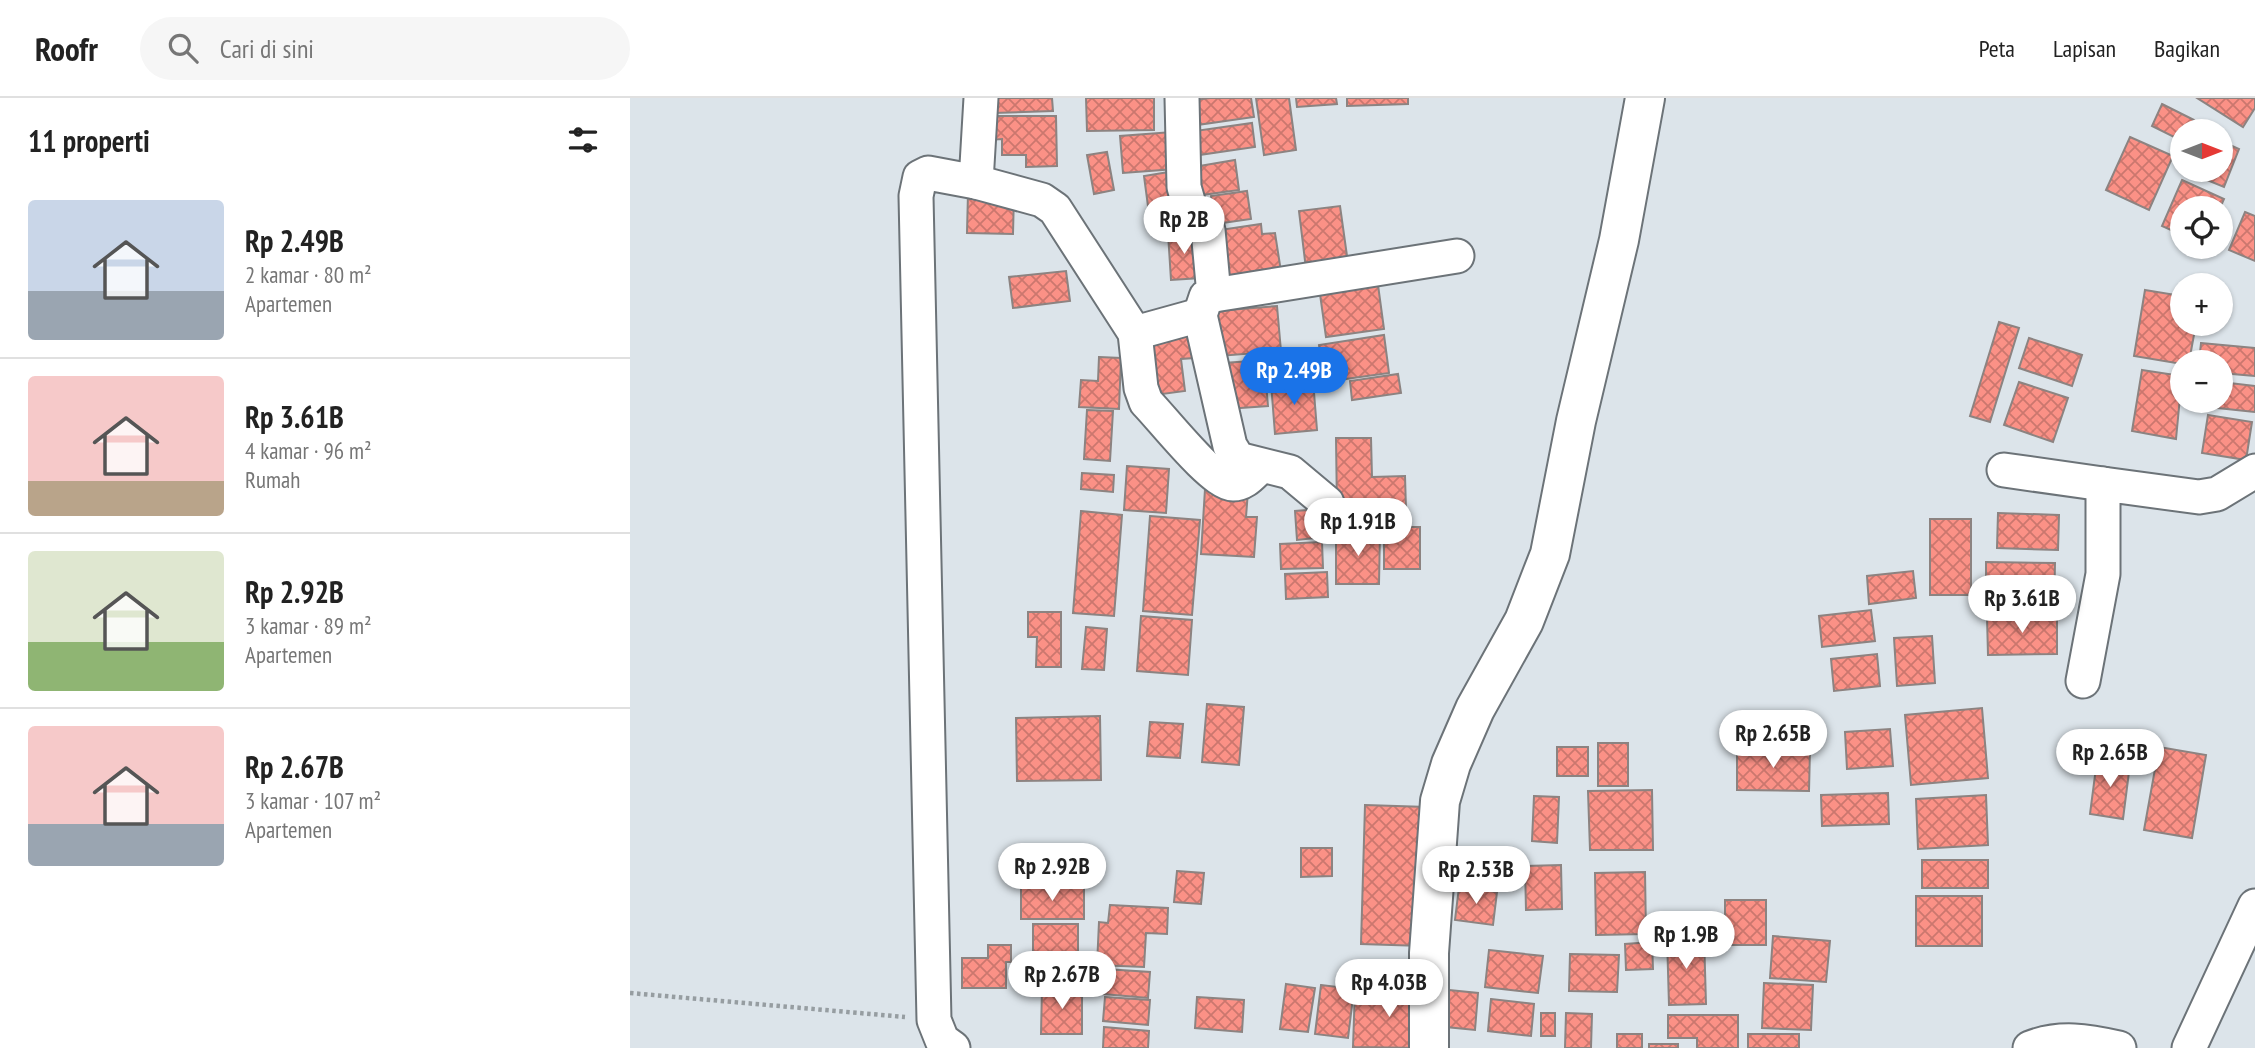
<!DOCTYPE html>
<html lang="id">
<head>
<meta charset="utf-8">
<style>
  body { margin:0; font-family:"PT Sans Narrow",sans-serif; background:#f6f6f6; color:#222; height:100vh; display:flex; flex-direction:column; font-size:26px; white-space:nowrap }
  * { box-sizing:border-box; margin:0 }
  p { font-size:23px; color:#767676 }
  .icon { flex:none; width:38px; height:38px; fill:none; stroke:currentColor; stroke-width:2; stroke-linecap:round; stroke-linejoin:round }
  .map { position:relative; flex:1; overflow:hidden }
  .panel { display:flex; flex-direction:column; background:#fff; width:630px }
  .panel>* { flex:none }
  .needle { width:46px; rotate:90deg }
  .tools { position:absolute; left:1540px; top:21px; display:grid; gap:14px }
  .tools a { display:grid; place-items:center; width:63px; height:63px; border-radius:50%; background:#fff; box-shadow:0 2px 5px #0004; font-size:35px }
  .price { position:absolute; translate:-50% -60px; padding:0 16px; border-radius:24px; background:#fff; color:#222; font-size:23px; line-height:46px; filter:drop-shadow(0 2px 4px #0008) }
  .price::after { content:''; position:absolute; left:50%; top:42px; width:21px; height:16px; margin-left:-10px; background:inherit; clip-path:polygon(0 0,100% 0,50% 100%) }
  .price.selected { background:#1a73e8; color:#fff }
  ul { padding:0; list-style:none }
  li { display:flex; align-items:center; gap:21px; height:175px; padding:0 28px }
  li+li { border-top:2px solid #e0e0e0 }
  li span { display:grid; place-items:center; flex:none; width:196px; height:140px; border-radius:7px; color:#555 }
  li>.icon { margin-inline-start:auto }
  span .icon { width:84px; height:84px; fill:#fffc; stroke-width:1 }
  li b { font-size:30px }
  h2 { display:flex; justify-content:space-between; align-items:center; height:84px; padding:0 28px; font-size:30px }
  header { display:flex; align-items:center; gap:42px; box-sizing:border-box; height:98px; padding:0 35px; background:#fff; border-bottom:2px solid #e0e0e0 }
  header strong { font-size:33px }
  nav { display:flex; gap:38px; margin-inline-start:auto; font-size:24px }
  .search { width:490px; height:63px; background:#f6f6f6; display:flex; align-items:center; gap:18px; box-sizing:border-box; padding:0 24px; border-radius:38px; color:#767676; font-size:26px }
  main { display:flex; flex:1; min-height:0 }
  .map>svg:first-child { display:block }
  .building { fill:url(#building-cross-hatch); stroke:#8c8381; stroke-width:2 }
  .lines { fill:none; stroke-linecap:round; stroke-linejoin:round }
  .street-casing { stroke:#6c7378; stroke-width:37 }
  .secondary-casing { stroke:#6c7378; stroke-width:42 }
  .path { stroke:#969da1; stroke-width:4.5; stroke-dasharray:3.5 3.5; stroke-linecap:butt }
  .street { stroke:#fff; stroke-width:33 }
  .secondary { stroke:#fff; stroke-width:38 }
</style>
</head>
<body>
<header>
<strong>Roofr</strong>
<div class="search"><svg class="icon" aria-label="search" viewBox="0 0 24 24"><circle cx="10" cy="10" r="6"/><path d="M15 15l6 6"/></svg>Cari di sini</div>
<nav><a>Peta</a><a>Lapisan</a><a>Bagikan</a></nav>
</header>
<main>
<section class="panel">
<h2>11 properti<svg class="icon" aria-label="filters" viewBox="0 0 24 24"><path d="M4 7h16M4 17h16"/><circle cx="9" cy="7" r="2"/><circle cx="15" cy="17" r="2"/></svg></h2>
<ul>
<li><span style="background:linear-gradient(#c9d6e8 65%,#9aa5b1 0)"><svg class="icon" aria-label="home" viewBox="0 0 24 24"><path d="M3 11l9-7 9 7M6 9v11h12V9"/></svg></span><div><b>Rp 2.49B</b><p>2 kamar · 80 m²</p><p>Apartemen</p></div></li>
<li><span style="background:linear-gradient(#f6c9c9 75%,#b9a48a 0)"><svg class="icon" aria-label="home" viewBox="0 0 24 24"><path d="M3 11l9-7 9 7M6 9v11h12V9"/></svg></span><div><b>Rp 3.61B</b><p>4 kamar · 96 m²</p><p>Rumah</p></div></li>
<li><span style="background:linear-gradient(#dfe7d0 65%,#8fb573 0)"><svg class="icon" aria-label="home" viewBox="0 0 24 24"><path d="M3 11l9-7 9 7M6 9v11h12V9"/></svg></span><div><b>Rp 2.92B</b><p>3 kamar · 89 m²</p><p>Apartemen</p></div></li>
<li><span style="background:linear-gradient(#f6c9c9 70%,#9aa5b1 0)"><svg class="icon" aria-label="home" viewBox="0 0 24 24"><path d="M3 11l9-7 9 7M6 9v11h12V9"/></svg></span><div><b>Rp 2.67B</b><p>3 kamar · 107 m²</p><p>Apartemen</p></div></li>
</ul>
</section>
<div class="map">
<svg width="1625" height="950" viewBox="0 0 1625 950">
  <defs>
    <pattern id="building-cross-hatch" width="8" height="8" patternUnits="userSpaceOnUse" patternTransform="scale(1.75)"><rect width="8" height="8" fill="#fb9186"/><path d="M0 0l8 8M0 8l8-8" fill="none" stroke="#cb776e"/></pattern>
  </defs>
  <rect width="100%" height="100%" fill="#dce4ea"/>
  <!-- building -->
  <g class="building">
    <polygon points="364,0 422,0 423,13 364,15"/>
    <polygon points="456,0 524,0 524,32 457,33"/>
    <polygon points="580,0 621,0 624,19 567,27 564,2"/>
    <polygon points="626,0 659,0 666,52 634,57"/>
    <polygon points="666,0 706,0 707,6 667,9"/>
    <polygon points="717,0 778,0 778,6 717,8"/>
    <polygon points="1567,0 1625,0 1625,10 1613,29"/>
    <polygon points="1532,6 1564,22 1558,33 1552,33 1552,43 1522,28"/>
    <polygon points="360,18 426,18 427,68 396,69 396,57 372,57 372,41 360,42"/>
    <polygon points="622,25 625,49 569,57 565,33"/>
    <polygon points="542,34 545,71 493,75 490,38"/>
    <polygon points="1500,39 1543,58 1519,112 1476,92"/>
    <polygon points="1591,43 1609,51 1594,89 1555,73 1591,72"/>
    <polygon points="477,54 484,92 464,96 457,57"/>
    <polygon points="605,62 609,92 572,97 569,68"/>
    <polygon points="545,73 552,127 521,131 514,78"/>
    <polygon points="1552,82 1594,101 1590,110 1552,110 1552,137 1532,128"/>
    <polygon points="617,93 621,121 585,126 581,98"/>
    <polygon points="338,95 384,96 383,136 337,135"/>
    <polygon points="710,108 718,165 676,171 669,113"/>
    <polygon points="1615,114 1625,118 1625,163 1599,152"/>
    <polygon points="631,126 632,136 645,135 652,180 592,189 583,133"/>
    <polygon points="567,133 571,180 541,182 538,135"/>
    <polygon points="436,173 440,203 383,210 379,179"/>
    <polygon points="748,187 754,231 696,239 690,196"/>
    <polygon points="1515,192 1552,198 1552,226 1566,226 1559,264 1552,266 1504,258"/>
    <polygon points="647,208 651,253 589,258 586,213"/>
    <polygon points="1369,224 1389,230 1360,324 1340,318"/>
    <polygon points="560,231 564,260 551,261 555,293 525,297 510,238"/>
    <polygon points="754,237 759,275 694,284 689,247"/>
    <polygon points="1399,240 1452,257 1442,288 1389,270"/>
    <polygon points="1571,245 1625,250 1625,278 1591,275 1591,264 1569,264"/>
    <polygon points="469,259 491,260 489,311 449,309 451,282 468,283"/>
    <polygon points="634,262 638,308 597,311 594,265"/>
    <polygon points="1512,272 1552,278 1546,341 1502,333"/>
    <polygon points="768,276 771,295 722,302 720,283"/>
    <polygon points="683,282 687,332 645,336 641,285"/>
    <polygon points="1389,284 1438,300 1423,344 1374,327"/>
    <polygon points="1591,284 1625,288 1625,314 1569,308 1570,303 1591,303"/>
    <polygon points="457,312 483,313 480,363 454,361"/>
    <polygon points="1578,317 1622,324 1616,362 1572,355"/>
    <polygon points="706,340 741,340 742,379 775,378 776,411 707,412"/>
    <polygon points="497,368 539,371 536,415 494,412"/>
    <polygon points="452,375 484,377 483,394 451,391"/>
    <polygon points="575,391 618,393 616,419 627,419 624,459 571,456"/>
    <polygon points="691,411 694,439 667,442 665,413"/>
    <polygon points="451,413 492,417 484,518 443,515"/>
    <polygon points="1368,415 1429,417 1428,452 1367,450"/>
    <polygon points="520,418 570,422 562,517 513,513"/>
    <rect x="1300" y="421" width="41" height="76"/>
    <rect x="754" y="429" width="36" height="42"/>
    <polygon points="706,434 750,434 749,486 706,486"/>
    <polygon points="692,444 693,470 651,471 650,446"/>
    <polygon points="1356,464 1425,465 1424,511 1356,510"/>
    <polygon points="1283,473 1286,500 1239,506 1237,478"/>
    <polygon points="697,474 698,499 656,501 655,476"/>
    <polygon points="1241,512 1245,543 1192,549 1189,518"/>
    <polygon points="398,514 431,514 431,569 406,569 407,539 398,539"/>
    <polygon points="511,518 562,522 558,577 507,573"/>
    <polygon points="1427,518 1427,556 1358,557 1357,519"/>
    <polygon points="456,529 477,531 474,572 452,571"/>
    <polygon points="1302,538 1305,585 1267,588 1264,540"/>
    <polygon points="1247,556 1250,588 1204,593 1201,561"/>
    <polygon points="577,606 614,609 609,667 572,664"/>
    <polygon points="1352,610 1358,680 1281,687 1275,617"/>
    <polygon points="470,618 471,682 387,683 386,620"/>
    <polygon points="520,624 553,626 550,660 517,658"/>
    <polygon points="1260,631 1263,668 1217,671 1215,634"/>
    <rect x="968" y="645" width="30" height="43"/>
    <rect x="927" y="649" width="31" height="29"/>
    <polygon points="1529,649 1576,657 1562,740 1514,732"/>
    <polygon points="1107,651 1180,652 1179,693 1107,692"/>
    <polygon points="1467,662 1500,666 1493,721 1460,716"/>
    <polygon points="1022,692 1023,752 960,752 958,693"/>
    <polygon points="1258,695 1259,726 1192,728 1191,697"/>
    <polygon points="1356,697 1358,747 1288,751 1286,701"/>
    <polygon points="904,698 929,699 927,745 902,743"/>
    <polygon points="735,707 797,709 792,848 731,846"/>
    <polygon points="671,750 702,750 702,778 671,779"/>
    <rect x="1292" y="762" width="66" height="28"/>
    <polygon points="931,767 932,811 896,812 895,768"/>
    <polygon points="547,773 574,775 571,806 544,804"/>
    <polygon points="1015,774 1016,836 966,837 965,775"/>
    <polygon points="391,789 454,790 454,821 391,821"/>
    <polygon points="829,789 867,794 863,827 825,822"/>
    <rect x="1286" y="798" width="66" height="50"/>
    <rect x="1095" y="802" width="41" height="45"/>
    <polygon points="480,807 538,810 537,836 516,835 514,869 467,867 469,824 478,825"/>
    <rect x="403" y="826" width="45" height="33"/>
    <polygon points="1074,838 1076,906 1039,907 1037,839"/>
    <polygon points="1143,838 1200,843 1196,884 1140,880"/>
    <polygon points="1022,844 1023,871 996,872 995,846"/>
    <polygon points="358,847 381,847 381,864 376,864 376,890 332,890 332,860 358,860"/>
    <polygon points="859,852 913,858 908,895 855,889"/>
    <polygon points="940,856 989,857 987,894 939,893"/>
    <rect x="405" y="862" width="47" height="24"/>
    <polygon points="475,871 520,874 518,900 473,896"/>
    <polygon points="1134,885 1183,887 1181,932 1132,930"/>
    <polygon points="656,886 685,890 678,934 650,931"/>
    <polygon points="691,887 724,891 718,940 685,936"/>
    <polygon points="412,889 452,890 452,936 411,936"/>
    <polygon points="725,891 796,894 793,950 723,949"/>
    <polygon points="819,892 848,895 845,932 816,929"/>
    <polygon points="475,899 520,902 518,927 473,923"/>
    <polygon points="567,899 614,902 612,934 565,930"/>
    <polygon points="861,901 904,906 901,938 858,933"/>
    <rect x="911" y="915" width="14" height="23"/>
    <polygon points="936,915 962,916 961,950 935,950"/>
    <polygon points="1038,917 1108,917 1108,950 1067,950 1067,940 1038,940"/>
    <polygon points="474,929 519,933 518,950 473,950"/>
    <rect x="987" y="936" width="25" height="14"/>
    <rect x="1118" y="936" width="51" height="14"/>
    <rect x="1019" y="946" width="29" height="4"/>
  </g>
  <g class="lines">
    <!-- street casing -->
    <g class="street-casing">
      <g id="street">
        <polyline points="552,0 554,89 560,110 578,132 584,197 576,199 570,217 600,348 608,361 660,374 697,405"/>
        <path d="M346,84L412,102L425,111L505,235L511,290L516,304C532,320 583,386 603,386C615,386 622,376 630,369"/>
        <polyline points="584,197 827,158"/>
        <polyline points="505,235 570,217"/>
        <polyline points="1374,372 1473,386"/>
        <polyline points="1453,583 1473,476 1473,386 1569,399 1587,396 1625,373"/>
        <polyline points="323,950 312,942 304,922 286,98 290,79 298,75 346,84 351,0"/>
        <path d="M1400,950C1430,938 1458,943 1489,950"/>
        <polyline points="1559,950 1625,808"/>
      </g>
    </g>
    <!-- secondary casing -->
    <g class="secondary-casing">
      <polyline id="secondary" points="799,950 799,855 810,703 821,666 845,611 894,523 920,456 946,323 989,142 1015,0"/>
    </g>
    <!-- path -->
    <polyline class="path" points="0,895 275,919"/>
    <!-- street -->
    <use href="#street" class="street"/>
    <!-- secondary -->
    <use href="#secondary" class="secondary"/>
  </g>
</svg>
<div class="tools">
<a><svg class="needle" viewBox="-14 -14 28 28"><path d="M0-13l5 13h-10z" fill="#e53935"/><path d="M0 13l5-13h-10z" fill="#767676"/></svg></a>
<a><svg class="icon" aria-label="locate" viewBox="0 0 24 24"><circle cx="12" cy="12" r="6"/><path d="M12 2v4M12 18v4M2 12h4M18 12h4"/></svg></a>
<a>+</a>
<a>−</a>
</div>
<b class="price" style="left:554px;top:158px">Rp 2B</b>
<b class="price selected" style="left:664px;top:309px">Rp 2.49B</b>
<b class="price" style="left:728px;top:460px">Rp 1.91B</b>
<b class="price" style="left:1392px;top:537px">Rp 3.61B</b>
<b class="price" style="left:1143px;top:672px">Rp 2.65B</b>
<b class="price" style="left:1480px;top:691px">Rp 2.65B</b>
<b class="price" style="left:422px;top:805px">Rp 2.92B</b>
<b class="price" style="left:846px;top:808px">Rp 2.53B</b>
<b class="price" style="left:1056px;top:873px">Rp 1.9B</b>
<b class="price" style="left:432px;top:913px">Rp 2.67B</b>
<b class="price" style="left:759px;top:921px">Rp 4.03B</b>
</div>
</main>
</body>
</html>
